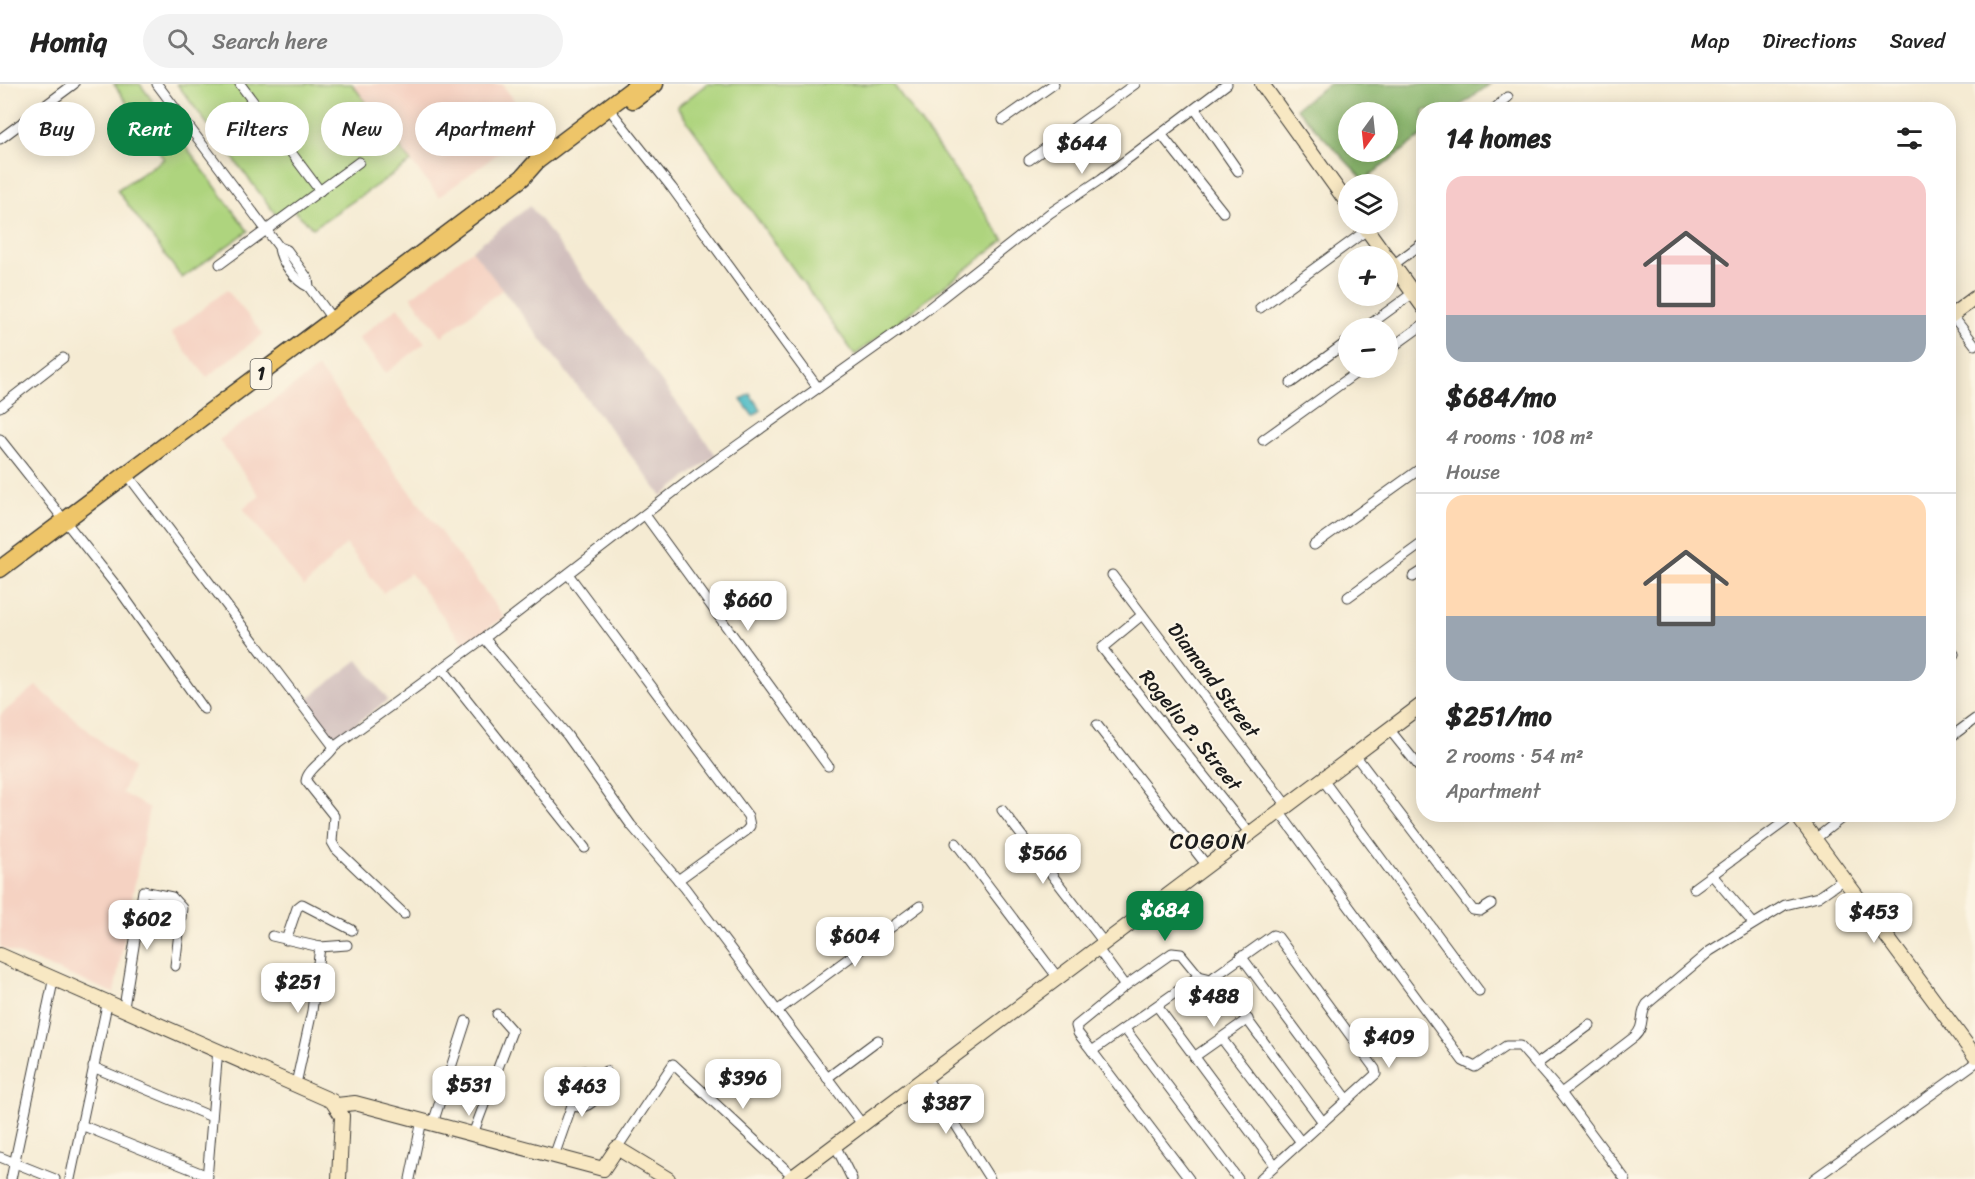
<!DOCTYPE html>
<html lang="en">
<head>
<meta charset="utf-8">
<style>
  body { margin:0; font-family:Sriracha,sans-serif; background:#f2f2f2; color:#222; height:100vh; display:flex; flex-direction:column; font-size:22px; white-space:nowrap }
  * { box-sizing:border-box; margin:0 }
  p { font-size:20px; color:#767676 }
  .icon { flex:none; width:33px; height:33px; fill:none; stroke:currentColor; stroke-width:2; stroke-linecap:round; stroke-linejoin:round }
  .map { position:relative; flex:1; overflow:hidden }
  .drawer { position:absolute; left:1416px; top:18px; width:540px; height:720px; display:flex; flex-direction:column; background:#fff; border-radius:24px; box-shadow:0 3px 15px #0003 }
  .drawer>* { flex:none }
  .hud { position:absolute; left:18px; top:18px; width:570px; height:54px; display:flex; gap:12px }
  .needle { width:39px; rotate:195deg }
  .buttons { position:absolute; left:1338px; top:18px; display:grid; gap:12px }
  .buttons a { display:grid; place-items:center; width:60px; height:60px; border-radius:50%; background:#fff; box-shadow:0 3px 15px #0003; font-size:30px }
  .price { position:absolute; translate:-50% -51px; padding:0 14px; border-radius:12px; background:#fff; color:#222; font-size:20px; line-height:39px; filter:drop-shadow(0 2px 3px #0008) }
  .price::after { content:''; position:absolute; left:50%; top:36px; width:18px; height:14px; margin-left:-9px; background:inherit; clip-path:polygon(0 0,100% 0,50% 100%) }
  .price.active { background:#0b8043; color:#fff }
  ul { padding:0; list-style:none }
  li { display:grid; align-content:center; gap:12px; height:318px; padding:0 30px }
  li+li { border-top:2px solid #e0e0e0 }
  li span { display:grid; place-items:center; height:186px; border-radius:18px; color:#555 }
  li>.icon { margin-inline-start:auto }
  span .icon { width:108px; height:108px; fill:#fffc; stroke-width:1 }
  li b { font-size:26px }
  h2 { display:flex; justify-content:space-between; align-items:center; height:72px; padding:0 30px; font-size:26px }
  .pill { padding:0 21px; border-radius:27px; background:#fff; box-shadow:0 3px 15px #0003; font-size:21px; line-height:54px }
  .pill.active { background:#0b8043; color:#fff }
  header { display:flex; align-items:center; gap:36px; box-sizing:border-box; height:84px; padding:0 30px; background:#fff; border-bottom:2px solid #e0e0e0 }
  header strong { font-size:28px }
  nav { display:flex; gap:33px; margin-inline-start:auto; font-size:21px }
  .search { width:420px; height:54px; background:#f2f2f2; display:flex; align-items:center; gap:15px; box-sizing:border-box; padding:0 21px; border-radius:33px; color:#767676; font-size:22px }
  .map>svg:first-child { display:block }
  .built { fill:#f5d2c2 }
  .industrial { fill:#d1bfbd }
  .green { fill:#aed47e; stroke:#65784d; stroke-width:1.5 }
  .forest { fill:#8ab66d; stroke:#536944; stroke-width:1.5; fill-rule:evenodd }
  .water { fill:#4dbbc5; stroke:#346c70; stroke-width:1.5 }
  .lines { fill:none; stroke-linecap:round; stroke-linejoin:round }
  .street-casing { stroke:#3d3b37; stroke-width:11 }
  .secondary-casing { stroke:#3d3b37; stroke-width:16 }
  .highway-casing { stroke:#3d3b37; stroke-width:19 }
  .street { stroke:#fff; stroke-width:9 }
  .secondary { stroke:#f8e8c3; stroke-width:14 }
  .highway { stroke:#eec569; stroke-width:16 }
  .labels { text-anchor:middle; stroke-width:4.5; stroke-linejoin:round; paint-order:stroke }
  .shield { fill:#fcf5e5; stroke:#5f5d58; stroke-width:1.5 }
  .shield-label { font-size:18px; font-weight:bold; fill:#1c1c1c }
  .street-label { font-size:20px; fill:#1c1c1c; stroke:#fcf5e5 }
  .quarter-label { font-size:22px; letter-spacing:1.5px; fill:#1c1c1c; stroke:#fcf5e5 }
</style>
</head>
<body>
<header>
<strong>Homiq</strong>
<div class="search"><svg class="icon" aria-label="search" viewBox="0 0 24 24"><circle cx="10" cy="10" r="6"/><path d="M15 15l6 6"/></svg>Search here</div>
<nav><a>Map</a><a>Directions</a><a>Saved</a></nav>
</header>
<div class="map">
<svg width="1975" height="1095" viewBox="0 0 1975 1095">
  <rect width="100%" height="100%" fill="#fcf5e5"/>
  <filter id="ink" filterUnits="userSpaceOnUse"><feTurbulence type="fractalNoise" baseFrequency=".0167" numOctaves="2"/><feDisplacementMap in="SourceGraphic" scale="12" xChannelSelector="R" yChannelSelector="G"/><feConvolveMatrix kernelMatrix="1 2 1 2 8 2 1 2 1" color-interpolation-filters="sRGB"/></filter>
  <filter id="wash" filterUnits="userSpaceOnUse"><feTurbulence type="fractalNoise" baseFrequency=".008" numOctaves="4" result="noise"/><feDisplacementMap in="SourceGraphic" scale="24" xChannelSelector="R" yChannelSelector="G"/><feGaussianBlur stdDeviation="1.35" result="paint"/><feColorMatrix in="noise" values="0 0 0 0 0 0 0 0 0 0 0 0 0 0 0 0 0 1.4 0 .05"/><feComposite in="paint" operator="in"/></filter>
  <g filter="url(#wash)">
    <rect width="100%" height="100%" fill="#f5ebd3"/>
    <!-- built -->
    <g class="built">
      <polygon points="350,0 502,0 534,43 439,113"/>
      <polygon points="472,166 503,205 442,252 411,213"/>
      <polygon points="227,206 263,250 207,293 171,249"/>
      <polygon points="398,223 425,259 386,289 358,254"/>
      <polygon points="318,284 504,533 465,561 410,489 383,509 346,460 304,503 243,424 260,412 219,356"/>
      <polygon points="36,602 132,684 122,709 149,724 114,909 0,863 0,631"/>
    </g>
    <!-- industrial -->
    <g class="industrial">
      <polygon points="530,122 716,371 662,412 472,166"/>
      <polygon points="358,576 388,616 333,657 303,618"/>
    </g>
    <!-- green -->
    <g class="green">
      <polygon points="114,0 140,0 248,147 182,194 117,106 164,75"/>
      <polygon points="177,0 352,0 411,78 313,144 290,123 277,132"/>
      <polygon points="707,0 893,0 1004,156 855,271 677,23"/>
    </g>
    <!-- forest -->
    <path class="forest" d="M1329,0H1490L1456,25L1424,26L1423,51L1364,96L1296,24ZM1348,28H1388V68H1348Z"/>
    <!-- water -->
    <polygon class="water" points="750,310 761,326 753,332 741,316"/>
  </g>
  <g filter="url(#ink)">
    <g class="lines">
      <!-- street casing -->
      <g class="street-casing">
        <g id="street">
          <path d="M157,0L279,163C280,177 296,198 309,203"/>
          <polyline points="240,0 320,107"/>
          <polyline points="1195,25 1238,87"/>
          <polyline points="1493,26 1508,13"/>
          <polyline points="614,31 672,104 818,304"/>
          <polyline points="1003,36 1054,0"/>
          <polyline points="1161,50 1223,128"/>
          <polyline points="0,55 74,0"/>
          <polyline points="1029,76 1135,0"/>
          <polyline points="279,163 287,166 295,177 308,195 309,203 333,236"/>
          <polyline points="220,180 359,78"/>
          <polyline points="1393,181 1424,158"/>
          <polyline points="1260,224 1367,146"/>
          <polyline points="1952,231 1975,261"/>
          <polyline points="1365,244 1413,209"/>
          <polyline points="1388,266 1424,240"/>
          <polyline points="1291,299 1348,257"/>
          <polyline points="0,323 63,274"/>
          <polyline points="0,355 118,504 204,625"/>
          <polyline points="1263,356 1363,284"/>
          <polyline points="127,390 334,663 491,549 697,390 915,235 1050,129 1101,95 1227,0"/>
          <polyline points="645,431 828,682"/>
          <polyline points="1314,461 1424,382"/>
          <polyline points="568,490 748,732 750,742 746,747 678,796"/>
          <polyline points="1112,491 1288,723"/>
          <polyline points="1413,493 1424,486"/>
          <polyline points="1348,513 1424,458"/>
          <polyline points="1142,531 1102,564 1251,751"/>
          <polyline points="484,554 567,651 631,741 685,804 862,1040"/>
          <polyline points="1948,573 1954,570"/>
          <polyline points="442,584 585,764"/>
          <polyline points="1097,641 1208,783"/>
          <polyline points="1389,645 1422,686"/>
          <polyline points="1948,655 1975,635"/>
          <path d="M334,663C328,674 307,685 306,697L334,732L332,758L336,765L404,830"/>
          <polyline points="1355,671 1473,826 1480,827 1491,820"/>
          <polyline points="1323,696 1479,907"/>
          <polyline points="1002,726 1105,860"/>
          <polyline points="1280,729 1463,977 1475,983 1506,962 1520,962 1561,1009 1625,1095"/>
          <polyline points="1815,755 1847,730"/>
          <polyline points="956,759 1058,894"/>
          <polyline points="1712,791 1753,839"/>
          <polyline points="1694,804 1795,730"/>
          <polyline points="272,852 320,863 347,861"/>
          <polyline points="286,856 297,824 302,820 352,846"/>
          <polyline points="1098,865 1125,902"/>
          <polyline points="1241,872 1348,1016"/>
          <polyline points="1215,892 1323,1038"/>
          <polyline points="1157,922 1275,1081"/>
          <polyline points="124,923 143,807 172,813 182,824 175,882"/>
          <polyline points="777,927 920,822"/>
          <polyline points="1125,945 1238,1095"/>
          <polyline points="1222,955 1301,1058"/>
          <polyline points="1092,967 1199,892"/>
          <polyline points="1194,973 1248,935"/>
          <polyline points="1537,980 1590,941"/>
          <polyline points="93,983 212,1033"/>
          <polyline points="925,992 990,1095"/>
          <polyline points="827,994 878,956"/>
          <polyline points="296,1000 312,927 320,863"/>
          <path d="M1561,1009L1634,953C1646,942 1639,931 1647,920L1710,867L1785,821L1818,813L1844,795"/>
          <path d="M572,1022C596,1028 600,1006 606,987"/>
          <polyline points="433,1039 466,937"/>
          <polyline points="81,1041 208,1092"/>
          <polyline points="473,1050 512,947 497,930"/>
          <polyline points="835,1061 852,1095"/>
          <polyline points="617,1064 673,980 796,1095"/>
          <polyline points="554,1072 584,987"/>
          <polyline points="0,1073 55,1095"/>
          <polyline points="11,1095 54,893"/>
          <polyline points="70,1095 108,916"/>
          <polyline points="207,1095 218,965"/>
          <polyline points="410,1095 422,1036"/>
          <polyline points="1189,1095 1092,967 1078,949 1076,942 1125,902 1172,869 1181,870 1199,892 1211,895 1273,851 1278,853 1375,985 1376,990 1260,1095"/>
          <polyline points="1814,1095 1975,979"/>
        </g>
      </g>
      <!-- secondary casing -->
      <g class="secondary-casing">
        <g id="secondary">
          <polyline points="1262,0 1348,120"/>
          <polyline points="1363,140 1386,172"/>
          <polyline points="1388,174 1424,224"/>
          <polyline points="1948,234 1975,214"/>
          <polyline points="1796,730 1975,972"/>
          <polyline points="0,871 332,1017 342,1032 339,1095"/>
          <polyline points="337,1021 355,1019 603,1085 617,1064 668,1095"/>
          <polyline points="790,1095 1424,619"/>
        </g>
      </g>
      <!-- highway casing -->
      <g class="highway-casing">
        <g id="highway">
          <polyline points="633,16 655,0"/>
          <polyline points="0,485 522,94 537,77 639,0"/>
        </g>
      </g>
      <!-- street -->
      <use href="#street" class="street"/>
      <!-- secondary -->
      <use href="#secondary" class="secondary"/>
      <!-- highway -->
      <use href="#highway" class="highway"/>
    </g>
  </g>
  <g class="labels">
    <!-- shield labels -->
    <rect class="shield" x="250.5" y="275" width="21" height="30" rx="4.5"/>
    <g class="shield-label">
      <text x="261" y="296">1</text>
    </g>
    <!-- street labels -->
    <g class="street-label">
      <text transform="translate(1214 596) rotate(53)" y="7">Diamond Street</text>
      <text transform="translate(1191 646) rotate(51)" y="7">Rogelio P. Street</text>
    </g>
    <!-- quarter labels -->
    <g class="quarter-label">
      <text x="1209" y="765">COGON</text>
    </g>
  </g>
</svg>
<div class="buttons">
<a><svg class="needle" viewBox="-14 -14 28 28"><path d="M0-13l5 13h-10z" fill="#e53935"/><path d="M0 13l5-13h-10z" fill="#767676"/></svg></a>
<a><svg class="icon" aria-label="layers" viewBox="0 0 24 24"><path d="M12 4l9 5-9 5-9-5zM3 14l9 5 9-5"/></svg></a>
<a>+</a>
<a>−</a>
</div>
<b class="price" style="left:1082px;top:91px">$644</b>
<b class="price" style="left:748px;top:548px">$660</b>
<b class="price" style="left:1043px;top:801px">$566</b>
<b class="price active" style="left:1165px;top:858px">$684</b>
<b class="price" style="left:1874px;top:860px">$453</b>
<b class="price" style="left:147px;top:867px">$602</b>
<b class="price" style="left:855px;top:884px">$604</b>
<b class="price" style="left:298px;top:930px">$251</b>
<b class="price" style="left:1214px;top:944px">$488</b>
<b class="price" style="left:1389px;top:985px">$409</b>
<b class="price" style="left:743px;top:1026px">$396</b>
<b class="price" style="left:469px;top:1033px">$531</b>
<b class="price" style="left:582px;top:1034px">$463</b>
<b class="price" style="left:946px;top:1051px">$387</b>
<div class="hud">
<a class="pill">Buy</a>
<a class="pill active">Rent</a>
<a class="pill">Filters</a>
<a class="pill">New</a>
<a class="pill">Apartment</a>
</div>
<section class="drawer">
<h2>14 homes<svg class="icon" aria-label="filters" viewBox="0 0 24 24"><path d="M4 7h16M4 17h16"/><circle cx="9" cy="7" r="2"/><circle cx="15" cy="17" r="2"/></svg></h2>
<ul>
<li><span style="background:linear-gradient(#f6c9c9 75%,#9aa5b1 0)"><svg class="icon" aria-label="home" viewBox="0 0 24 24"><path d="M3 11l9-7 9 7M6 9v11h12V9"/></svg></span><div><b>$684/mo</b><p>4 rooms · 108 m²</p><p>House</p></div></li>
<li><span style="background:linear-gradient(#ffd9b3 65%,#9aa5b1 0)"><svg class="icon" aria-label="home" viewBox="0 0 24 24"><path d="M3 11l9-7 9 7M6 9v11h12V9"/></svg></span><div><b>$251/mo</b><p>2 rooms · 54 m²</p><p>Apartment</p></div></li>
</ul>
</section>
</div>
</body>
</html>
